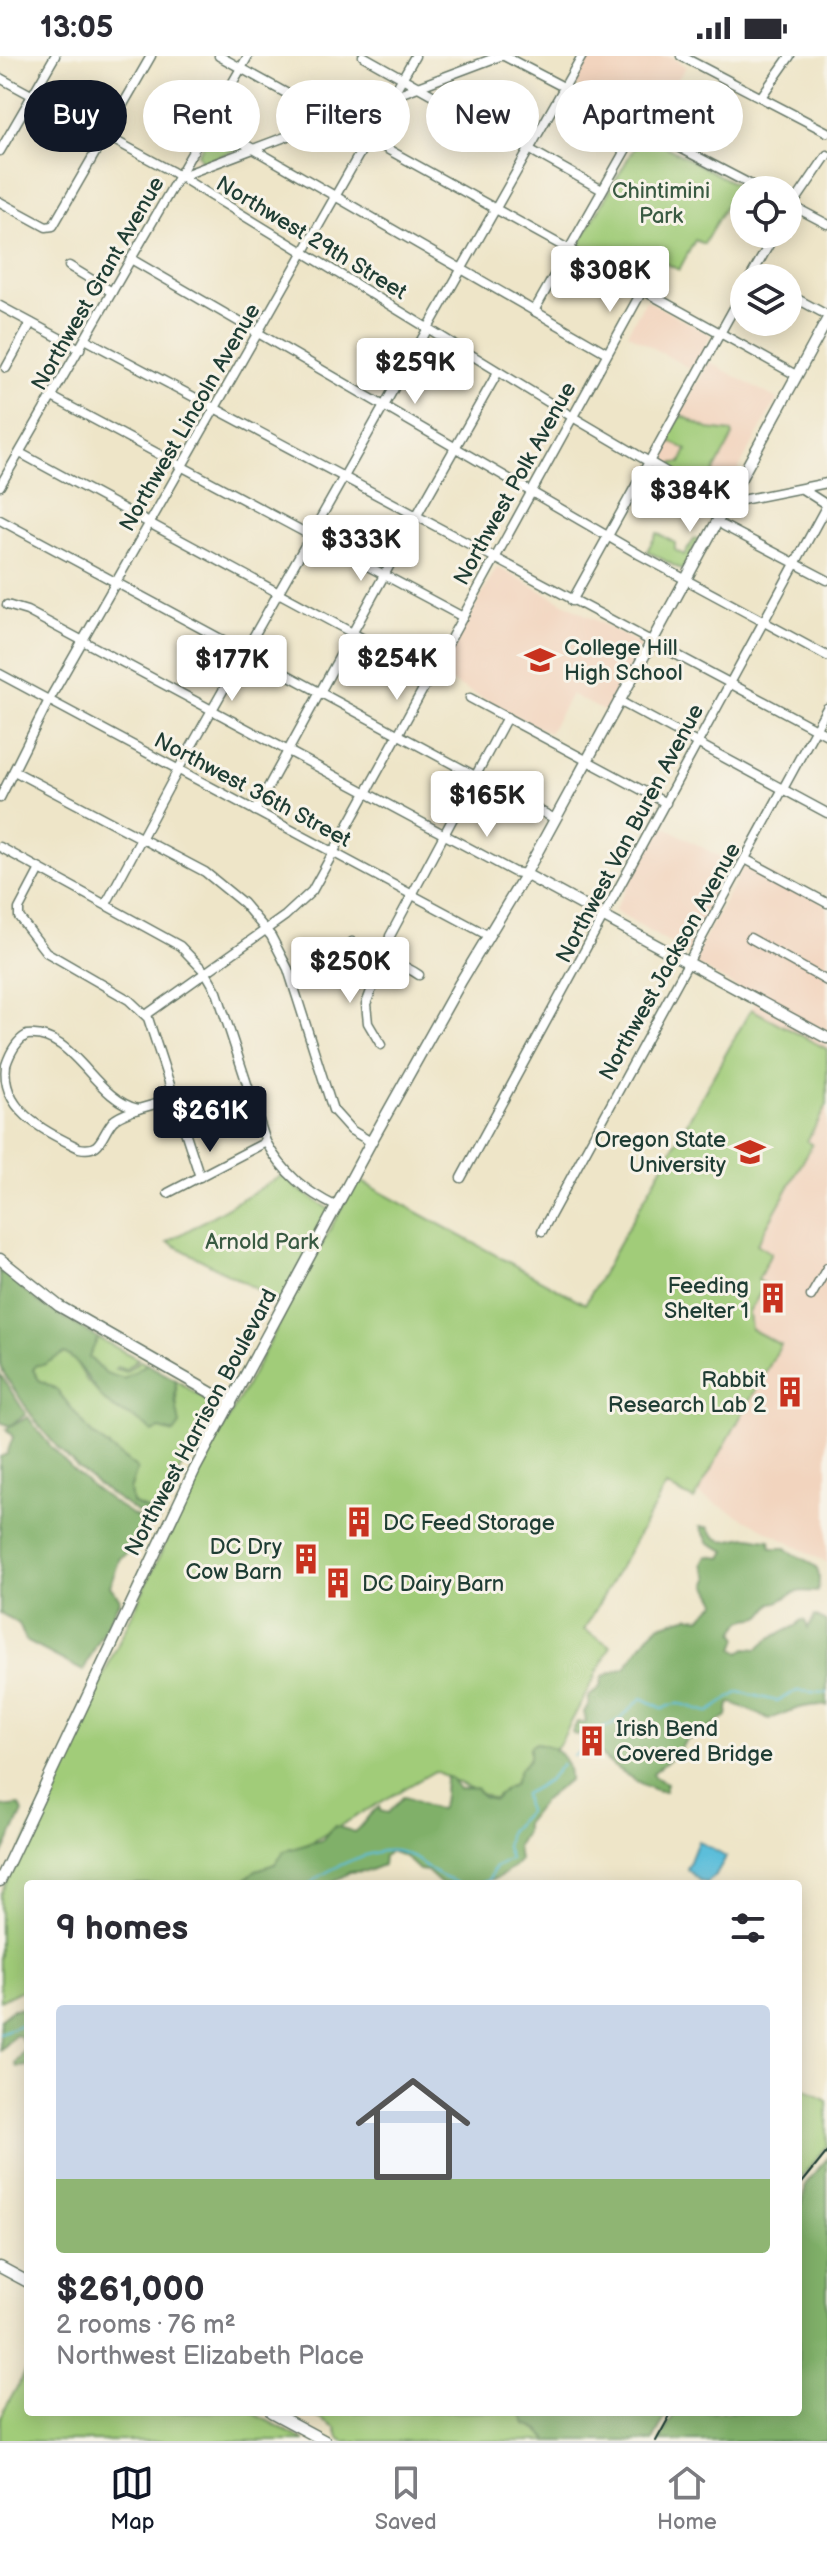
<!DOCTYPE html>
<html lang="en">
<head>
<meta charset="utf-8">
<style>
  body { margin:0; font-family:"Balsamiq Sans",sans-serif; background:#f2f2f3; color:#2b2b33; height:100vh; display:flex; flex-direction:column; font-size:30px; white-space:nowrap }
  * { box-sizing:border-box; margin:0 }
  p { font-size:26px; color:#7c7c81 }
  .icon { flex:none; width:44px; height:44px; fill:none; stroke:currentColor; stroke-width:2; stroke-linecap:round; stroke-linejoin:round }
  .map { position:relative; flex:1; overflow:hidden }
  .sheet { position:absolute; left:24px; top:1824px; width:778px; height:536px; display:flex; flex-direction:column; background:#fff; border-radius:8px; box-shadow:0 4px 20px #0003 }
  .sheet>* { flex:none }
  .banner { position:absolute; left:24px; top:24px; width:780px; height:72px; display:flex; gap:16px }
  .controls { position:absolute; left:730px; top:120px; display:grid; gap:16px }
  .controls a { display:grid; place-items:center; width:72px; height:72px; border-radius:50%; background:#fff; box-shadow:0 4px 20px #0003; font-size:40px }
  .price { position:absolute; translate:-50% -68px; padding:0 18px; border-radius:8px; background:#fff; color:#222; font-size:26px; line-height:52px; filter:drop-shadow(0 2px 4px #0008) }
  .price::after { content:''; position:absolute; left:50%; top:48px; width:24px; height:18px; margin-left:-12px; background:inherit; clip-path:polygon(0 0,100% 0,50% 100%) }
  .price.selected { background:#111827; color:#fff }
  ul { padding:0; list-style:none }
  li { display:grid; align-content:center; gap:16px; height:424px; padding:0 32px }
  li+li { border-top:2px solid #e1e1e2 }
  li span { display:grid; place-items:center; height:248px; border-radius:8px; color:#555 }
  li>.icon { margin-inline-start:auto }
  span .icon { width:144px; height:144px; fill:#fffc; stroke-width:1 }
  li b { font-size:34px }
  h2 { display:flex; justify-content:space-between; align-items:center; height:96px; padding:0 32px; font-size:34px }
  .tag { padding:0 28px; border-radius:36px; background:#fff; box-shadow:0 4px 20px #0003; font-size:28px; line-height:72px }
  .tag.selected { background:#111827; color:#fff }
  .status { display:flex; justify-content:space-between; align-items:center; height:56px; padding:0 40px; background:#fff; direction:ltr }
  .status svg { height:22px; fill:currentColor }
  .dock { display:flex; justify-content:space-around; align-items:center; height:112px; border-top:2px solid #e1e1e2; background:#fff; font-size:22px; color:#7c7c81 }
  .dock a { display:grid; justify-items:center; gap:4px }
  .dock .selected { color:#111827 }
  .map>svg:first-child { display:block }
  .built { fill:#f2d4be }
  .green { fill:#a1cc79; stroke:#608456; stroke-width:2 }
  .forest { fill:#80b069; stroke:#50764e; stroke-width:2 }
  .water { fill:#5cbeda; stroke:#3e7e87; stroke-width:2 }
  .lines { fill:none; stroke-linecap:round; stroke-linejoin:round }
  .stream { stroke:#5cbeda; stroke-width:2 }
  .minor-casing { stroke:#677868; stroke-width:11 }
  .major-casing { stroke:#677868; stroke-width:13 }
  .minor { stroke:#fff; stroke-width:8 }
  .major { stroke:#fff; stroke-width:10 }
  .rail { stroke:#1f3d34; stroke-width:2 }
  .labels { text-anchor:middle; stroke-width:6; stroke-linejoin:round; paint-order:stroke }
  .park-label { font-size:22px; fill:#395a42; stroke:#f7f3e8 }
  .street-label { font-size:22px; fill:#1f3d34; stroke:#f7f3e8 }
  .poi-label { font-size:22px; fill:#1f3d34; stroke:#f7f3e8; text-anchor:start }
</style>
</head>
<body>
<div class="status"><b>13:05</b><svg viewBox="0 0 49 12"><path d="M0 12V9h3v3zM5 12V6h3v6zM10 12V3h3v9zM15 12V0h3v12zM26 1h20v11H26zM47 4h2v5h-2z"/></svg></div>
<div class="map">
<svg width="827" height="2385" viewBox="0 0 827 2385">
  <rect width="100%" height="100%" fill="#f7f3e8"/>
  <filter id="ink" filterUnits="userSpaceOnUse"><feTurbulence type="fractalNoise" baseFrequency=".0125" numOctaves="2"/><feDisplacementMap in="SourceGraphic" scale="16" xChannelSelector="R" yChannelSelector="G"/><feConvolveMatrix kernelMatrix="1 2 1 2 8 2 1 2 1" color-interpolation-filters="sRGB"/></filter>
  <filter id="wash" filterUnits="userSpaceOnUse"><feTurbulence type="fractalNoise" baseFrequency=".006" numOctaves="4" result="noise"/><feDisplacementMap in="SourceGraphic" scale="32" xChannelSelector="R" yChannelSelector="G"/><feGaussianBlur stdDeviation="1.8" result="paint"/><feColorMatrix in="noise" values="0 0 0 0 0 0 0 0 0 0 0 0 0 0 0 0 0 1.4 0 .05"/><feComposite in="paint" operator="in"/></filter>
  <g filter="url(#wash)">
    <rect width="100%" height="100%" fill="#eee5c8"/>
    <!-- built -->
    <g class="built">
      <polygon points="589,0 670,0 686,11 648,67 574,28"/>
      <polygon points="646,244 711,279 692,314 627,277"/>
      <polygon points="709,306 777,343 725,438 718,439 655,404"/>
      <polygon points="497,511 642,589 605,656 571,638 549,677 438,619"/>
      <polygon points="660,768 738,811 690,899 614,855"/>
      <polygon points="746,805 827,849 827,1507 698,1438 694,1445 666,1429 588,1251 757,943 692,906"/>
    </g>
    <!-- green -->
    <g class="green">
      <polygon points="212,75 235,88 237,94 202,106 198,98"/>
      <polygon points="642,78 737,129 704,188 695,184 679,214 665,207 651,233 578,190"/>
      <polygon points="681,359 708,373 732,376 733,380 708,426 708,432 670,413 674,407 681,407 687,394 667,384"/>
      <polygon points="657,477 675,487 675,494 684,499 695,482 699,484 682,514 647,495"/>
      <polygon points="751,953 827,993 827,1049 807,1085 812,1089 757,1188 771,1197 758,1224 765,1228 749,1257 751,1273 781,1289 694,1444 666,1430 584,1574 611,1590 559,1689 494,1744 435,1715 239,1828 28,1828 28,1931 0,1945 0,1839 193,1429 357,1123 585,1248"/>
      <polygon points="283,1119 298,1133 330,1154 280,1246 168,1186"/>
      <path d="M98,1282L138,1303L125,1314L117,1311L115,1313L126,1316L140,1305L147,1308L124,1323C113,1320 92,1313 89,1301C88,1296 96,1286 98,1282Z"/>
      <polygon points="64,1297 73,1301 87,1325 108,1348 142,1364 177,1361 176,1324 214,1350 166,1440 166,1448 157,1467 151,1464 153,1460 147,1453 132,1447 130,1435 137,1413 91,1377 56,1333 39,1324 33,1314 36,1309 43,1309"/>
      <polygon points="798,2029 827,2045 827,2089 798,2126"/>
      <polygon points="28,2311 28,2356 251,2356 305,2385 0,2385 0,2362"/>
      <polygon points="308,2356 522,2356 522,2360 549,2385 344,2385 339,2382 336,2372"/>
    </g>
    <!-- forest -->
    <g class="forest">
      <path d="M0,1214L42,1249L98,1282L89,1301L105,1317L124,1323L147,1308L176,1324L175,1342L180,1369L174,1377L160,1373L152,1376C137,1359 118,1359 105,1345C92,1332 79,1303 64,1297L43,1309H36L33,1314L39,1324L56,1333L91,1377L137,1413L130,1434L132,1447L152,1456L151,1464C95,1433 51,1393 18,1339C12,1330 2,1318 0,1307C0,1283 0,1240 0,1214Z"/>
      <polygon points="0,1318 26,1358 10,1370 0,1366"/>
      <path d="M28,1361C58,1404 96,1439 142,1464L141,1481L135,1492L120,1502L110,1530L120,1543L83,1615L26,1585L19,1568L0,1557V1401L7,1398L13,1381L6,1373Z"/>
      <path d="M700,1471H708C722,1495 732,1480 750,1481C757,1482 763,1484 770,1484L771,1492H786C799,1507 827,1501 817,1536C807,1536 799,1533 790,1539C782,1543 781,1546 772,1547C757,1567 764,1559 743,1564L734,1576L738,1582L734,1593L740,1597L746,1592L758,1593L770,1582L796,1570L801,1564L805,1565L808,1572L815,1560L827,1566V1650C809,1646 786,1657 769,1663L733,1647L729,1648L727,1660L704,1676L685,1685L679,1696L653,1717L654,1721L667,1727L665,1735C650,1737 603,1706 597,1693C595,1689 595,1685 594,1681L587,1678L575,1679L572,1677L577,1666L584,1667L586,1665L584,1656L589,1649V1641L600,1631L603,1620L625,1612L648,1580L660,1569L689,1560L700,1562L717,1546L707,1528L709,1522L703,1508L707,1500L722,1502L726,1495L709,1487Z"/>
      <path d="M536,1687C556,1689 570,1703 569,1724L544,1744L525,1768V1776L517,1790L519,1805C499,1830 470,1828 441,1828L427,1815L419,1814L404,1800L390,1795L384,1800L383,1809L368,1815L350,1816L330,1828H240L256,1814L275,1808L284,1795L322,1784L335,1770L355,1776C366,1768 365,1759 380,1751V1755L388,1757L403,1741C417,1742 423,1753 440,1753C447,1743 442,1731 446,1721L451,1722L459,1733L476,1732L483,1741L494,1744L505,1732L514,1729L520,1713L530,1702V1691Z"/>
      <polygon points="20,1749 23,1756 0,1804 0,1751"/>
      <polygon points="28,1952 28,2010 17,2011 15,2008 26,1992 19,1979 15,1979 0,1994 0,1963 12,1953"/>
      <polygon points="827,2102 827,2385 660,2385 675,2356 798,2356 798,2157 803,2146 806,2128"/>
      <polygon points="522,2356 668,2356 653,2385 549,2385 537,2372 526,2368"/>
    </g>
    <!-- water -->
    <polygon class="water" points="698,1785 726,1801 715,1820 707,1827 700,1825 687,1813"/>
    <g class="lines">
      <!-- stream -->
      <g class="stream">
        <path d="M574,1699L582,1695L602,1673L619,1664L642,1642L664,1653C680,1641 692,1654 709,1656L739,1636L777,1645L797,1635L827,1637"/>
        <path d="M310,1828C327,1813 374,1791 397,1795C415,1798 426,1813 441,1820C447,1823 453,1825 459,1828"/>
        <polyline points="480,1828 489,1824 494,1812 510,1803 506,1791 509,1775 527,1756 524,1738 548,1725 562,1708"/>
        <polyline points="0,1977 28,1966"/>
      </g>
    </g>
  </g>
  <g filter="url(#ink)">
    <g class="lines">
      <!-- minor casing -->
      <g class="minor-casing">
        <g id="minor">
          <polyline points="219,0 796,319"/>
          <polyline points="363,0 602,134"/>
          <polyline points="504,0 761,134"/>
          <polyline points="681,0 827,76"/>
          <polyline points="0,22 171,115 571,360 709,441 727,447 827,427"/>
          <polyline points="761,41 790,0"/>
          <polyline points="210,68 607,297"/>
          <polyline points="0,95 55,0"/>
          <polyline points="179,121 500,0"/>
          <polyline points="0,146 46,171 53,170 151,0"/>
          <polyline points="789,148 827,168"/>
          <polyline points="788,156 827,99"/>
          <polyline points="131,203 640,499 827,600"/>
          <polyline points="69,210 112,236"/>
          <polyline points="750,222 775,178"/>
          <polyline points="788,238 827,259"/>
          <polyline points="0,250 80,293"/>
          <polyline points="534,255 639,70"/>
          <polyline points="85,283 827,679"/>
          <polyline points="6,312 31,267"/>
          <polyline points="52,341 461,560"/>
          <polyline points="20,397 430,619"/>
          <polyline points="0,430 248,0"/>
          <polyline points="0,464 555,763"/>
          <polyline points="724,470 827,524"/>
          <polyline points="572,545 744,234"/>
          <polyline points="7,549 27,555 514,816 525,818"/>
          <polyline points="0,618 489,880"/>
          <polyline points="470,642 666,747"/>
          <polyline points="619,645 827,757"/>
          <polyline points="14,715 205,816 243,847 271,880 288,913 333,1054 351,1074 371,1086"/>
          <polyline points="0,742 49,644 415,0"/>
          <polyline points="255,755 422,450 498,316"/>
          <path d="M0,791L180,890L206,917L217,936L266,1086C283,1117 306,1136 337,1151"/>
          <polyline points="745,803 827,847"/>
          <polyline points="40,813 19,853 19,861 46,896 129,944 148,962 200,1121"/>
          <polyline points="106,848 178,714 582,0"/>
          <polyline points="750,882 827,925"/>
          <path d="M352,886C373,902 398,904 419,919"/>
          <polyline points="146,959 285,860 312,835 642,235"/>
          <path d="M27,979C74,974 94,1043 138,1053C130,1056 119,1059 113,1065C101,1079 102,1097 79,1092C47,1076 0,1055 6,1009C10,997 16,985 27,979Z"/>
          <polyline points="381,989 368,967 366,948 371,935 385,911 390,880 507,661"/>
          <polyline points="138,1053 173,1043"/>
          <polyline points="461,1122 827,449 802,433"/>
          <polyline points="168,1137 266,1086"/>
          <polyline points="542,1175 827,652"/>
          <polyline points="811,1240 827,1212"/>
        </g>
      </g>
      <!-- major casing -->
      <g class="major-casing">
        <g id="major">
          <polyline points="525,818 827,982"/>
          <polyline points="0,1203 59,1250 231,1348"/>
          <polyline points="0,1825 195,1413 371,1086 460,927 522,824 827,264"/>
          <polyline points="0,2211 28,2226"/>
          <polyline points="271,2356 325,2385"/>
        </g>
      </g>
      <!-- minor -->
      <use href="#minor" class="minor"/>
      <!-- major -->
      <use href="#major" class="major"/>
      <!-- rail -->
      <g class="rail">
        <polyline points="798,2132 827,2096"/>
        <polyline points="656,2385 672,2356"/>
      </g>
    </g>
  </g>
  <!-- icons -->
  <defs>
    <g id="school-bare" transform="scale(2.4)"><path d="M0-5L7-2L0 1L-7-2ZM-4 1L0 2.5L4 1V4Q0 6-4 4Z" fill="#c8321e" stroke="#f7f3e8" stroke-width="2.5" paint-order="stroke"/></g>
    <g id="university-bare" transform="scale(2.4)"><path d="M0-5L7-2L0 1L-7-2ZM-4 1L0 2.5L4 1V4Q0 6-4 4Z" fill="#c8321e" stroke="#f7f3e8" stroke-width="2.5" paint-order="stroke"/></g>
    <g id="building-bare" transform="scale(2.4)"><path d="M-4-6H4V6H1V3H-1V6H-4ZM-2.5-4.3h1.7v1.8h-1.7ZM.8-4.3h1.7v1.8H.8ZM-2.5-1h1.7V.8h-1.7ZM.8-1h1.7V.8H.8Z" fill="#c8321e" stroke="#f7f3e8" stroke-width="2.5" paint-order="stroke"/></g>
  </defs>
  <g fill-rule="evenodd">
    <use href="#school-bare" x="540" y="604"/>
    <use href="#university-bare" x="750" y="1096"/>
    <use href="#building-bare" x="773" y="1242"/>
    <use href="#building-bare" x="790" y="1336"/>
    <use href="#building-bare" x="359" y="1466"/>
    <use href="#building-bare" x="306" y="1503"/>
    <use href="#building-bare" x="338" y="1527"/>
    <use href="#building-bare" x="592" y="1685"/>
  </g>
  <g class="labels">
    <!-- park labels -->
    <g class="park-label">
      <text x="661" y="142">Chintimini<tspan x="661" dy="25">Park</tspan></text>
      <text x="262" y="1193">Arnold Park</text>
    </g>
    <!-- street labels -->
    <g class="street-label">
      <text transform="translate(312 181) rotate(31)" y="8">Northwest 29th Street</text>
      <text transform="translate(97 227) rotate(-60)" y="8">Northwest Grant Avenue</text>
      <text transform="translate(189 361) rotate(-60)" y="8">Northwest Lincoln Avenue</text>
      <text transform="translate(514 427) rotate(-61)" y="8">Northwest Polk Avenue</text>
      <text transform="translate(253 733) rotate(28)" y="8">Northwest 36th Street</text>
      <text transform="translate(629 777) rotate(-62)" y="8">Northwest Van Buren Avenue</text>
      <text transform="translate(669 905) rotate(-61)" y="8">Northwest Jackson Avenue</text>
      <text transform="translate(200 1366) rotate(-62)" y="8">Northwest Harrison Boulevard</text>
    </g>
    <!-- poi labels -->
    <g class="poi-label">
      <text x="564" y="599">College Hill<tspan x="564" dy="25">High School</tspan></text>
      <text x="726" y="1091" text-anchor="end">Oregon State<tspan x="726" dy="25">University</tspan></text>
      <text x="749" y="1237" text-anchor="end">Feeding<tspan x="749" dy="25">Shelter 1</tspan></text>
      <text x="766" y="1331" text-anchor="end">Rabbit<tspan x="766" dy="25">Research Lab 2</tspan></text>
      <text x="383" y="1474">DC Feed Storage</text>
      <text x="282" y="1498" text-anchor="end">DC Dry<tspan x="282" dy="25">Cow Barn</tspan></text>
      <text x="362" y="1535">DC Dairy Barn</text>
      <text x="616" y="1680">Irish Bend<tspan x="616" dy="25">Covered Bridge</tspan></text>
    </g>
  </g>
</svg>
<div class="controls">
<a><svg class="icon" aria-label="locate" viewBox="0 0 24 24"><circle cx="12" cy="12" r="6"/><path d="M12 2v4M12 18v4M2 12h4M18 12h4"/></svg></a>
<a><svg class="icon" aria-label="layers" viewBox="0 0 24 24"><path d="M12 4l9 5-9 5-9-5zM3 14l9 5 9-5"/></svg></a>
</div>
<b class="price" style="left:610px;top:258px">$308K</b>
<b class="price" style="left:415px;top:350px">$259K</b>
<b class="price" style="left:690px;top:478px">$384K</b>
<b class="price" style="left:361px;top:527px">$333K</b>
<b class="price" style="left:397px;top:646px">$254K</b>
<b class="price" style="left:232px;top:647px">$177K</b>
<b class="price" style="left:487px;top:783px">$165K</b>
<b class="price" style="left:350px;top:949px">$250K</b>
<b class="price selected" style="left:210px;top:1098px">$261K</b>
<div class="banner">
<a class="tag selected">Buy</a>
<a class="tag">Rent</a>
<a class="tag">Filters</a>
<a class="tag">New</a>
<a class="tag">Apartment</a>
</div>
<section class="sheet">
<h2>9 homes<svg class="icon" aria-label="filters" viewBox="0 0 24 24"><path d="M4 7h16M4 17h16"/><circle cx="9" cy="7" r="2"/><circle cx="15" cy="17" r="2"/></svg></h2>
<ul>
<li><span style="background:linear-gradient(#c9d6e8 70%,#8fb573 0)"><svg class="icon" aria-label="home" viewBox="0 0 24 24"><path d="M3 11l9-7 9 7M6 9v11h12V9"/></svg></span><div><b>$261,000</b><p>2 rooms · 76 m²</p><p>Northwest Elizabeth Place</p></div></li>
</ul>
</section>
</div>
<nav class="dock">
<a class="selected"><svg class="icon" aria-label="map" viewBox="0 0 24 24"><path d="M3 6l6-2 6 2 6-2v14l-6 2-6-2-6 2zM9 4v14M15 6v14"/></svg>Map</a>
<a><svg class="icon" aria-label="saved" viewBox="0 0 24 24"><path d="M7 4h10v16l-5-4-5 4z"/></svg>Saved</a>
<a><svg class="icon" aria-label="home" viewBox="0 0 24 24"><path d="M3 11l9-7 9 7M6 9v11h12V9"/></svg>Home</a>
</nav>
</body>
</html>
